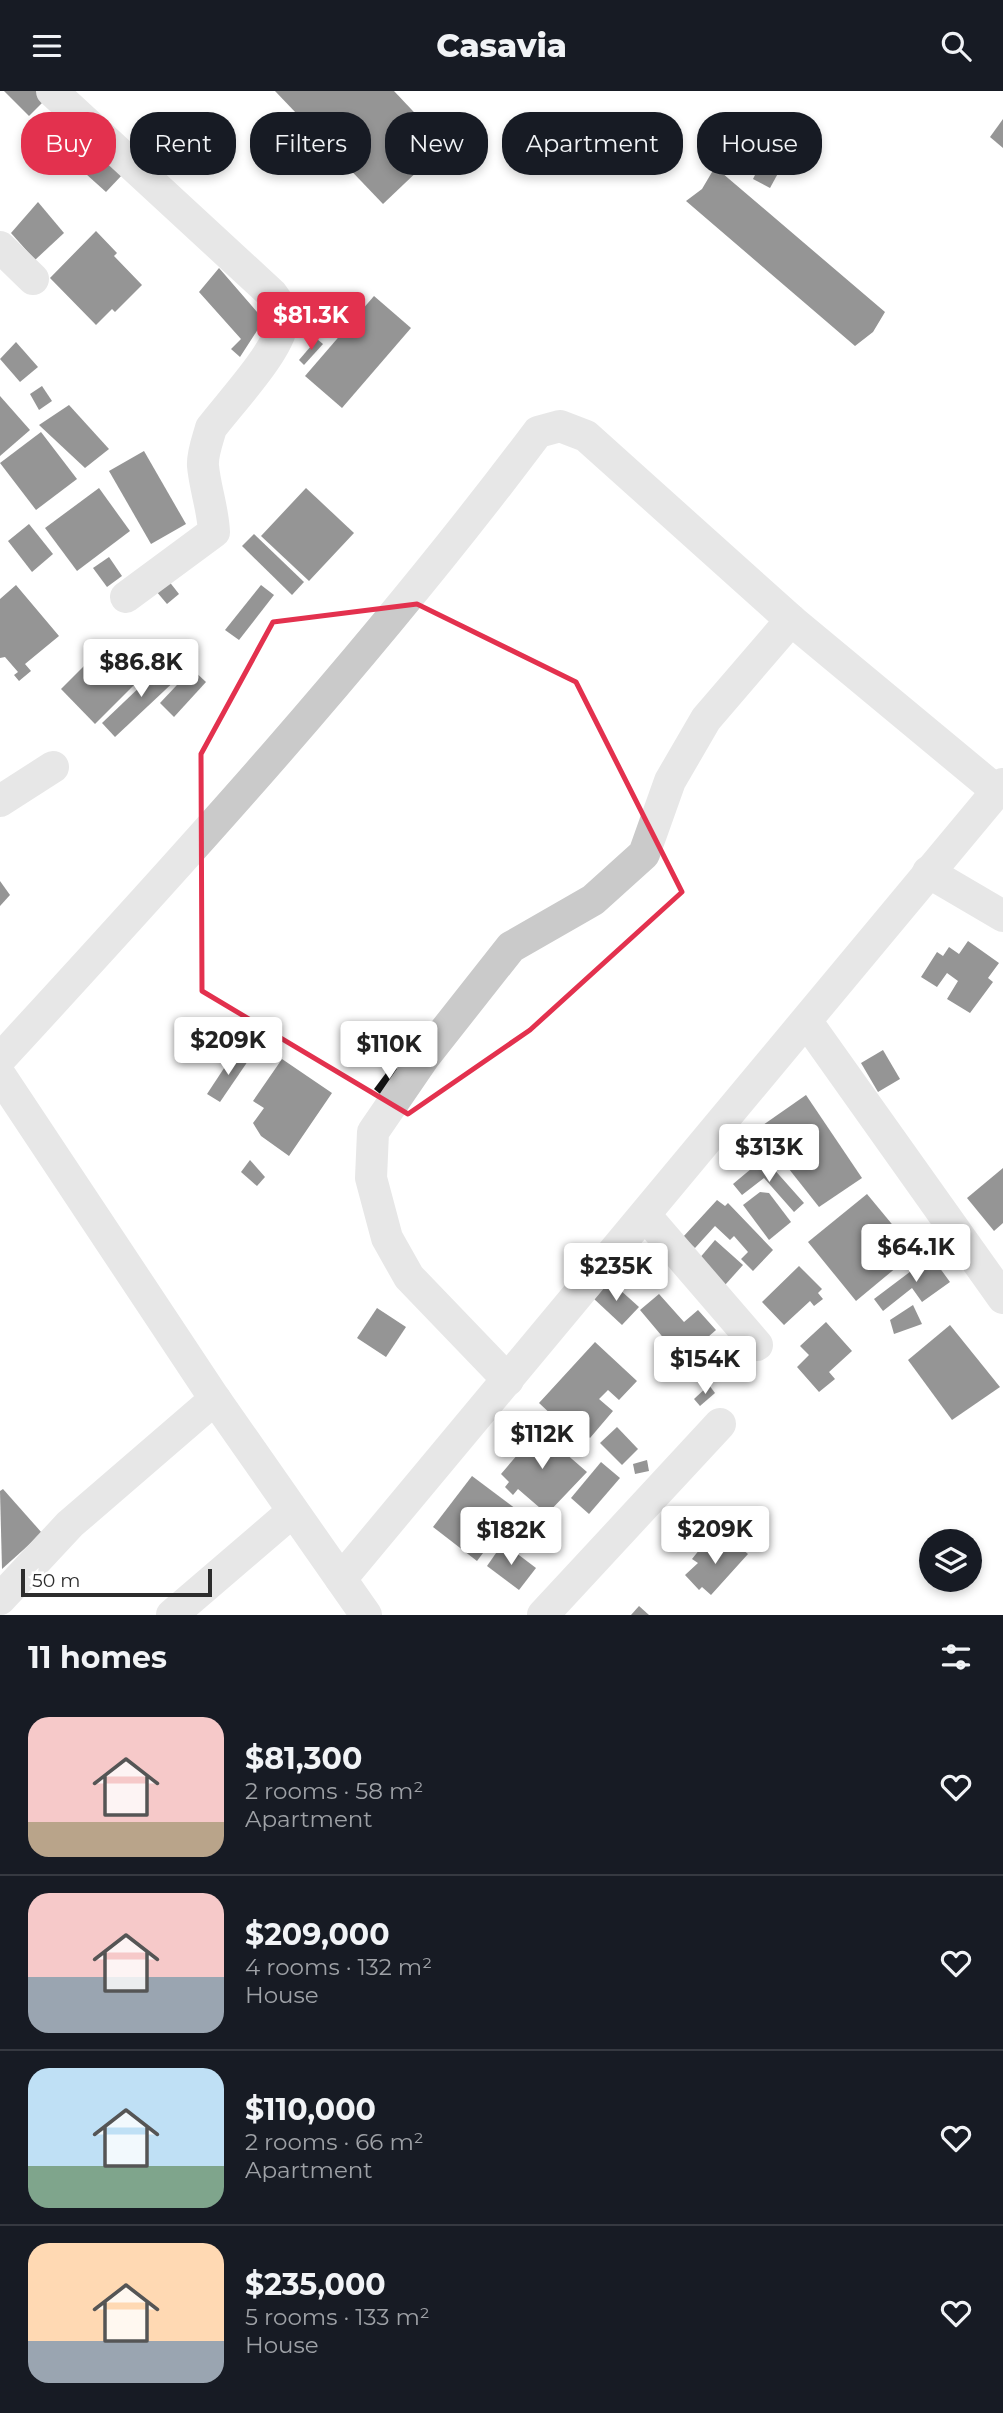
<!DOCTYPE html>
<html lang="en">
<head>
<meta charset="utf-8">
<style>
  body { margin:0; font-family:Montserrat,sans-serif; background:#242831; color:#f1f3f6; height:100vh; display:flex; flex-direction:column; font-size:26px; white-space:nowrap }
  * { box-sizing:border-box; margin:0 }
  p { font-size:23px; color:#9ea1a6 }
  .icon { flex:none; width:38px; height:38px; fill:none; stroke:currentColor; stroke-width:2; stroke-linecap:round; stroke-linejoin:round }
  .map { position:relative; height:1524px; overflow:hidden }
  .panel { display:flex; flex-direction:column; background:#171b24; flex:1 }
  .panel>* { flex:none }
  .top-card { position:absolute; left:21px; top:21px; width:962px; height:63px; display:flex; gap:14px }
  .tools { position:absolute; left:919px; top:1438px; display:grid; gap:14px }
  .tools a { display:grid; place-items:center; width:63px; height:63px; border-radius:50%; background:#171b24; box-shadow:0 4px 10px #0003; font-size:35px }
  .scale { position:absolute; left:21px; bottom:18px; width:191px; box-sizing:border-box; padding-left:7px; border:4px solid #2d2d2d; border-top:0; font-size:19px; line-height:24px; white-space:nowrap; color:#2d2d2d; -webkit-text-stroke:5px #fff; paint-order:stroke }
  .price { position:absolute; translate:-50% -60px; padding:0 16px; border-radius:7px; background:#fff; color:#222; font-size:23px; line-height:46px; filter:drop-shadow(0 2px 4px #0008) }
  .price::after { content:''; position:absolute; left:50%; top:42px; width:21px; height:16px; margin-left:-10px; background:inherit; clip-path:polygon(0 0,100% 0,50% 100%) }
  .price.selected { background:#e3314e; color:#fff }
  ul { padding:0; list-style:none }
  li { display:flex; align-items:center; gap:21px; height:175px; padding:0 28px }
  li+li { border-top:2px solid #363941 }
  li span { display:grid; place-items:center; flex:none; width:196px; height:140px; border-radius:21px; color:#555 }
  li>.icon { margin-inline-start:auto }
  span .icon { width:84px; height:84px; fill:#fffc; stroke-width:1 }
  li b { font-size:30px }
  h2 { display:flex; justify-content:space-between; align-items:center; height:84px; padding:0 28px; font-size:30px }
  .tag { padding:0 24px; border-radius:28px; background:#171b24; box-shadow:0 4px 10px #0003; font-size:24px; line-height:63px }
  .tag.selected { background:#e3314e; color:#fff }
  header { display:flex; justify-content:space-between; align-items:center; height:91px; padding:0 28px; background:#171b24; font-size:32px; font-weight:800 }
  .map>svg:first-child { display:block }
  .building { fill:#141414 }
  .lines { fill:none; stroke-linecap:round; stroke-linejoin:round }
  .minor { stroke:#cacaca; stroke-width:32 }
  .marked { fill:none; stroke:#e3314e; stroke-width:5; stroke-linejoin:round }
</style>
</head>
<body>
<header><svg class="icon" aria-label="menu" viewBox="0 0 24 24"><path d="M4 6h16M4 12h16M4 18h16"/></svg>Casavia<svg class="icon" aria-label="search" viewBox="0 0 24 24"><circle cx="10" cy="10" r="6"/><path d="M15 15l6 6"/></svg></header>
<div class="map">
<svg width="1003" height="1524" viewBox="0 0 1003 1524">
  <rect width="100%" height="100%" fill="#fff"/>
  <!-- building -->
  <g class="building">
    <polygon points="4,0 36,0 45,9 29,25"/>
    <polygon points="275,0 394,0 445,54 383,113"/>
    <polygon points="723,21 732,29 716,46 707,37"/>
    <polygon points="1003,28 1003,57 990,46"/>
    <polygon points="101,66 122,84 106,101 86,83"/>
    <polygon points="764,66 782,75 770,97 753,88"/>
    <polygon points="715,76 885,221 873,241 855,255 686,110 702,98"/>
    <polygon points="38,111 64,142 35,169 11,142"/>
    <polygon points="96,140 117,162 114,165 142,194 115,221 112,218 96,234 50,187"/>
    <polygon points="219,177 264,229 240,266 231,258 241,248 199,201"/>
    <polygon points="374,205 411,237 342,317 305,285"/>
    <polygon points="317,248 323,253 304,274 299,269"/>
    <polygon points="16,251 38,276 20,291 0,268"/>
    <polygon points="42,295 52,310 39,319 30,303"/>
    <polygon points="0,305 30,339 0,365"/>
    <polygon points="69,314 109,358 85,377 39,334"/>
    <polygon points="41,341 77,388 36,419 0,372"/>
    <polygon points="144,360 186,433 151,453 109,380"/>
    <polygon points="99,397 130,440 77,480 45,437"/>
    <polygon points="306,397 354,442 309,490 261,445"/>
    <polygon points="29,433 53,463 32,481 8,450"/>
    <polygon points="254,443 304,491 292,504 242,455"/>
    <polygon points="109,466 122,485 107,496 93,477"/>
    <polygon points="168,489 179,503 167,513 156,500"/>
    <polygon points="16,494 59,545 25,573 31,580 19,590 14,584 18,581 5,566 0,567 0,508"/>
    <polygon points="261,494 274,504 239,549 225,539"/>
    <polygon points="106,553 140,588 95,633 61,598"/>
    <polygon points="167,570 180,585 115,646 102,632"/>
    <polygon points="192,578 206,591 174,626 160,612"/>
    <polygon points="0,790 10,804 0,815"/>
    <polygon points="968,850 999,872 988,887 993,891 970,922 947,908 958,890 947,882 937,896 921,886 937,861 943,865 949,856 959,863"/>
    <polygon points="883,959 900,988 878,1001 861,972"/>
    <polygon points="234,962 250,967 220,1011 207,1003"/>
    <polygon points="282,968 332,1002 289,1065 261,1045 253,1032 264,1017 253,1010"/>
    <polygon points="392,974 404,983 385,1007 374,998"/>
    <polygon points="806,1004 862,1087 819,1116 785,1073 763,1034"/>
    <polygon points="764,1067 804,1112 794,1121 764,1087 742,1104 733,1093"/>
    <polygon points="250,1069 265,1086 257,1095 241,1081"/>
    <polygon points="1003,1077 1003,1132 994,1140 967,1107"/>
    <polygon points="760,1101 769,1102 791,1131 769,1149 743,1114"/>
    <polygon points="867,1103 915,1161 856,1210 808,1151"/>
    <polygon points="717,1109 725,1115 728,1112 773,1159 753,1180 741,1168 748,1161 734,1145 730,1149 715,1135 695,1157 683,1146"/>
    <polygon points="715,1149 743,1174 725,1194 698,1169"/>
    <polygon points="931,1165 950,1191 922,1211 912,1197 883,1220 874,1208"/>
    <polygon points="799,1175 822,1198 818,1202 823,1208 814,1215 810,1210 784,1234 762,1211"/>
    <polygon points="609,1189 639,1216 622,1234 593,1207"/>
    <polygon points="659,1203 684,1231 698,1219 716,1239 682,1269 640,1219"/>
    <polygon points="913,1214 922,1233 894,1243 890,1229"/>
    <polygon points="377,1217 406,1236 386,1266 357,1247"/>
    <polygon points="826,1231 852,1260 829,1281 835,1288 819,1301 797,1276 809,1264 800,1255"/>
    <polygon points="950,1234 1000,1296 952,1329 908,1269"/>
    <polygon points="595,1251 637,1290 619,1309 608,1299 599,1308 613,1320 590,1347 576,1334 570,1341 539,1312"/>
    <polygon points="709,1294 715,1302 700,1315 694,1308"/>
    <polygon points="535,1336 587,1381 547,1423 518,1398 513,1404 505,1396 509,1391 501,1383 518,1363 511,1357 518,1347 523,1350"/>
    <polygon points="617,1336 638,1358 622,1374 600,1352"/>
    <polygon points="647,1369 649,1380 635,1383 633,1373"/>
    <polygon points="601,1371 620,1387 589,1423 571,1407"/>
    <polygon points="472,1385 516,1418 477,1470 433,1436"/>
    <polygon points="3,1398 42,1442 2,1478 0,1400"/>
    <polygon points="719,1450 729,1459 735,1452 748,1463 711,1504 702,1496 699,1499 685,1484 698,1472 692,1468 704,1453 711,1458"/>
    <polygon points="503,1452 536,1477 519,1499 487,1475"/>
    <polygon points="639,1515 649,1524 631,1524"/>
  </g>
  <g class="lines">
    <!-- minor -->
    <g class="minor">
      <path d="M52,0L272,203C280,213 286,225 281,238C273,266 230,312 211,337C208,348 202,363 203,375C205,397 213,418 214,441L126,506"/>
      <polyline points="0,156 33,188"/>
      <polyline points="0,710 53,676"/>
      <polyline points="928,781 1003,825"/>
      <polyline points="807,931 1003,1207"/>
      <path d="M0,968C187,765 372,562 538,341L560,335L586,345L791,529L997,700"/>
      <polyline points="0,984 215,1308 366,1524"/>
      <polyline points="645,1124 757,1254"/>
      <polyline points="508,1289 409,1186 387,1147 371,1087 373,1041 425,965 511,856 593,809 644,763 670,690 706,628 791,529"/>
      <polyline points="341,1488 1003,693"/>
      <polyline points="0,1508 70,1433 215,1308"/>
      <polyline points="172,1524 292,1421"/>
      <polyline points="543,1524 720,1333"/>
    </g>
  </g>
  <!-- marked area -->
  <path d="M0 0H1003V1524H0ZM417,513L576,591L682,801L530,939L408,1023L202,900L201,663L273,531Z" fill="#fff" fill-opacity=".55" fill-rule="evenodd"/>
  <path class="marked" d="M417,513L576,591L682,801L530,939L408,1023L202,900L201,663L273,531Z"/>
</svg>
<div class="tools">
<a><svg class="icon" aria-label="layers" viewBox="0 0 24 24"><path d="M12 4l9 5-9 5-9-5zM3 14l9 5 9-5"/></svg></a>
</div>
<div class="scale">50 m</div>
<b class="price selected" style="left:311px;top:261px">$81.3K</b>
<b class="price" style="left:141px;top:608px">$86.8K</b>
<b class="price" style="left:228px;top:986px">$209K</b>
<b class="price" style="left:389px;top:990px">$110K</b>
<b class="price" style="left:769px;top:1093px">$313K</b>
<b class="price" style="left:916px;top:1193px">$64.1K</b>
<b class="price" style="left:616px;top:1212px">$235K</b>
<b class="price" style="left:705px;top:1305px">$154K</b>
<b class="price" style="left:542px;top:1380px">$112K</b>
<b class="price" style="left:715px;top:1475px">$209K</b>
<b class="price" style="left:511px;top:1476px">$182K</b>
<div class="top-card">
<a class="tag selected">Buy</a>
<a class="tag">Rent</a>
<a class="tag">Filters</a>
<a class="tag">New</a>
<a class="tag">Apartment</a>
<a class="tag">House</a>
</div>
</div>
<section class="panel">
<h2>11 homes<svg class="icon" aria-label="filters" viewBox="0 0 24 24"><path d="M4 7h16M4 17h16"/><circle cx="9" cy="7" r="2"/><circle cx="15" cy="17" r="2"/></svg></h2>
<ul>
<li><span style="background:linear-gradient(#f6c9c9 75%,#b9a48a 0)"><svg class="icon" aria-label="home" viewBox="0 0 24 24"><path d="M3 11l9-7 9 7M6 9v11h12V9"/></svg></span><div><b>$81,300</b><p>2 rooms · 58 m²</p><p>Apartment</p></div><svg class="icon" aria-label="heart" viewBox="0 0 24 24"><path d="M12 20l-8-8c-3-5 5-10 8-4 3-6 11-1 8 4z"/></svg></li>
<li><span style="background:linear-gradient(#f6c9c9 60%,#9aa5b1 0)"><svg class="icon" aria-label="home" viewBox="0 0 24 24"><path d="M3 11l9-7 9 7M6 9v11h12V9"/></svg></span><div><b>$209,000</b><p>4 rooms · 132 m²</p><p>House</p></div><svg class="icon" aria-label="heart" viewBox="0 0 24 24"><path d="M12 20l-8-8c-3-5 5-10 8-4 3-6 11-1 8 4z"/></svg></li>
<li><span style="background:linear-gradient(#bfe0f5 70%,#7fa58c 0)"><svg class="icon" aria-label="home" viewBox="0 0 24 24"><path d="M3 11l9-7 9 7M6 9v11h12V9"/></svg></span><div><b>$110,000</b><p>2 rooms · 66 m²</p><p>Apartment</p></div><svg class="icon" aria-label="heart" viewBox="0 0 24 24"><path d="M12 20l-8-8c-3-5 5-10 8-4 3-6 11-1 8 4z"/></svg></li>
<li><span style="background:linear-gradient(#ffd9b3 70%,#9aa5b1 0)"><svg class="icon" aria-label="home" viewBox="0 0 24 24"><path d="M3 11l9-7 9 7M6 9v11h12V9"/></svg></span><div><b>$235,000</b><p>5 rooms · 133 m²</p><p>House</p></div><svg class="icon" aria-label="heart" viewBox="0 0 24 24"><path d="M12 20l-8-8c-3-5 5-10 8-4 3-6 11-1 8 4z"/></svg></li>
</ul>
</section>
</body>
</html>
